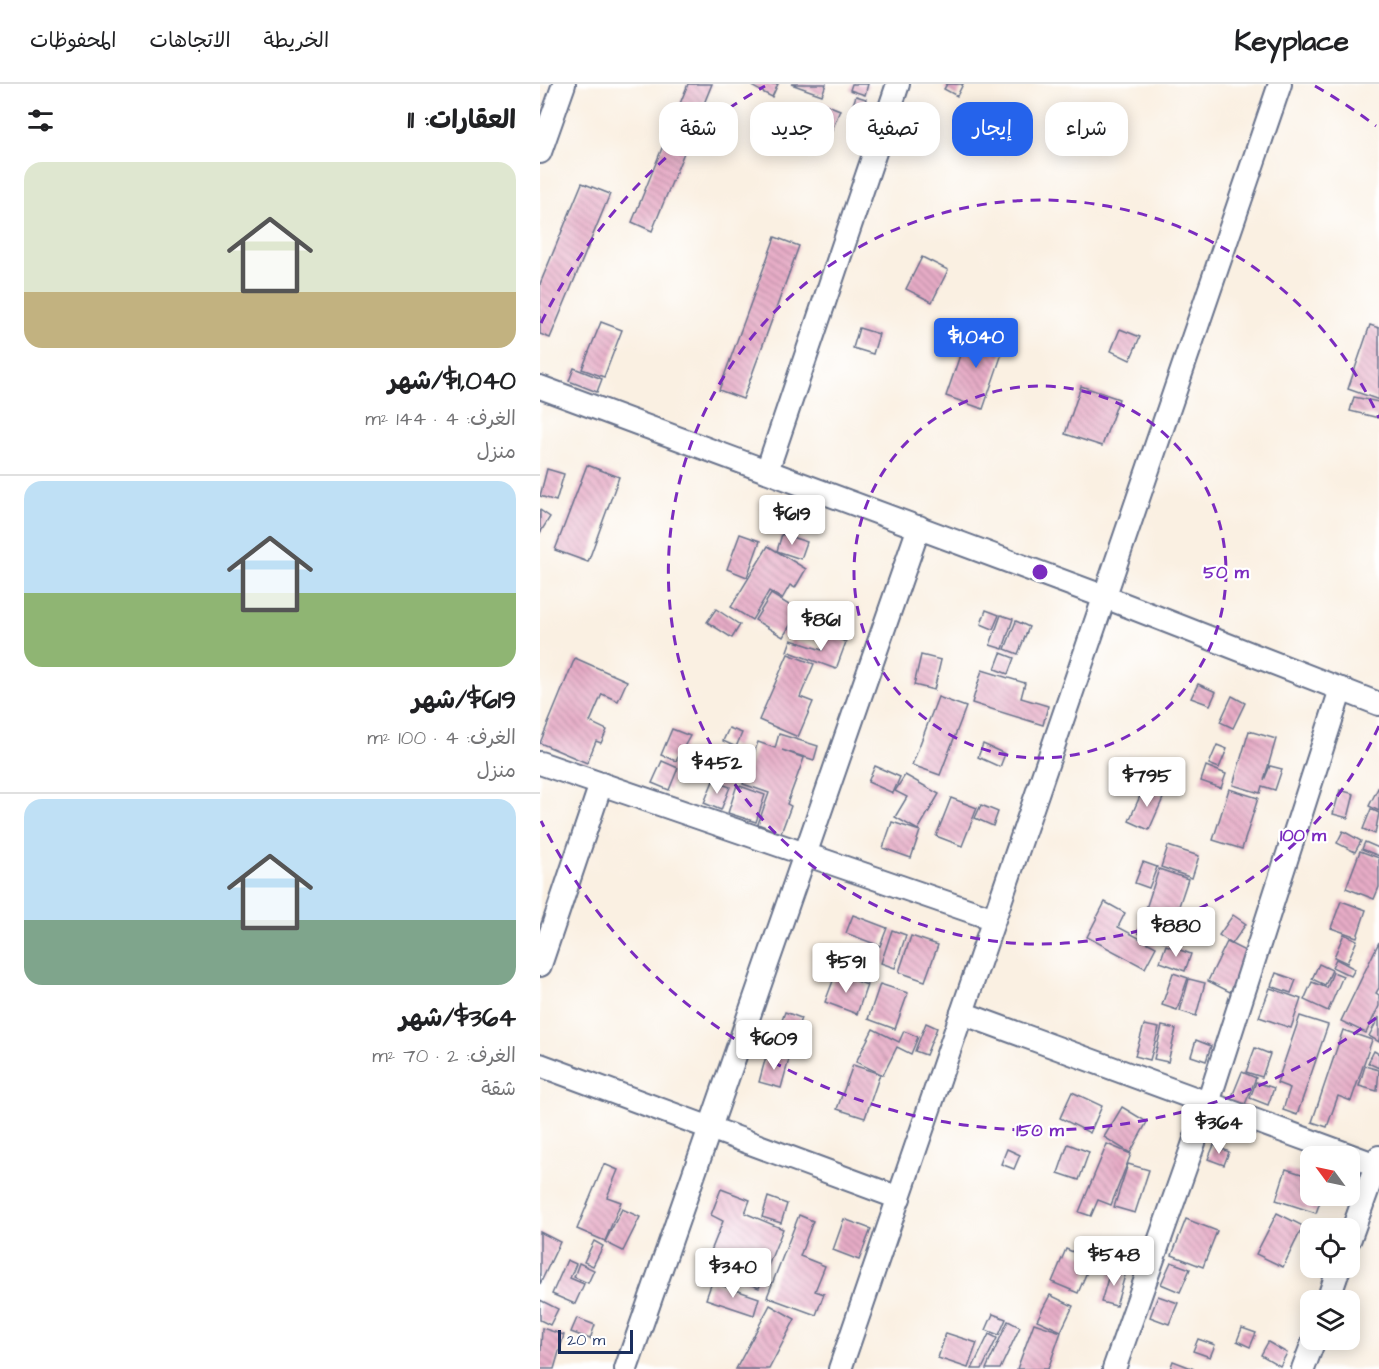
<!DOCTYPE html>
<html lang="ar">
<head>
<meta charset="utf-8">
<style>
  body { margin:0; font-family:"Architects Daughter","Playpen Sans Arabic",sans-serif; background:#f6f6f6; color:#202124; direction:rtl; height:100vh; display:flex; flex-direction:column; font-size:22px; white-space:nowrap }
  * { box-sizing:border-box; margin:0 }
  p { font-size:20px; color:#757577 }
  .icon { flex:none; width:33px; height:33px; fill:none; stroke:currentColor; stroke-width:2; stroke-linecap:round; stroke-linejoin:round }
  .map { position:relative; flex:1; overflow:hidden; direction:ltr }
  .panel { display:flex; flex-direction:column; background:#fff; width:540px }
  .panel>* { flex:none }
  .banner { position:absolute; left:18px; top:18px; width:570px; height:54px; direction:rtl; display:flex; gap:12px }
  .needle { width:39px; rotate:303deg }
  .fabs { position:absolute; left:760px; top:1062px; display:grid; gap:12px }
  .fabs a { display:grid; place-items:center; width:60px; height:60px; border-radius:12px; background:#fff; box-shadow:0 3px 15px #0003; font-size:30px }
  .scale { position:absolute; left:18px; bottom:15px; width:75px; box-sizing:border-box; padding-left:6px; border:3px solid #1b2f5e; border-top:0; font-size:16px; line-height:21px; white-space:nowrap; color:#1b2f5e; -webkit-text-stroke:4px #fff; paint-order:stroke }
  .price { position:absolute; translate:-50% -51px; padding:0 14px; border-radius:6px; background:#fff; color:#222; font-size:20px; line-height:39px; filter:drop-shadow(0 2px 3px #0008) }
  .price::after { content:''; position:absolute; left:50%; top:36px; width:18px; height:14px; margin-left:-9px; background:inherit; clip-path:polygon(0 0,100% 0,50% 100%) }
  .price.selected { background:#2563eb; color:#fff }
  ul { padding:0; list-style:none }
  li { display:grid; align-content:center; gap:12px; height:318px; padding:0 24px }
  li+li { border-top:2px solid #e0e0e0 }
  li span { display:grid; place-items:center; height:186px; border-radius:18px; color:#555 }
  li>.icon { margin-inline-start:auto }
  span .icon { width:108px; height:108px; fill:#fffc; stroke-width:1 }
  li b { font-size:26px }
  h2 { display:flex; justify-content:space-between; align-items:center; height:72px; padding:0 24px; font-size:26px }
  .pill { padding:0 21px; border-radius:18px; background:#fff; box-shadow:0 3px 15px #0003; font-size:21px; line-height:54px }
  .pill.selected { background:#2563eb; color:#fff }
  header { display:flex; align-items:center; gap:36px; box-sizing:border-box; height:84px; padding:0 30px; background:#fff; border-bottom:2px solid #e0e0e0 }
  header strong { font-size:28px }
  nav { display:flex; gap:33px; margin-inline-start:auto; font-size:21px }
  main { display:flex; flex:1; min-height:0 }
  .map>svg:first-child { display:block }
  .building { fill:url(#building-back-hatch) }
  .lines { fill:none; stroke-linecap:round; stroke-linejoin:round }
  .street-casing { stroke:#69738c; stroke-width:26 }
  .street { stroke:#fff; stroke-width:22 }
  .ring { fill:none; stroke:#7b2cbf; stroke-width:3; stroke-dasharray:10 8 }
  .centre { fill:#7b2cbf; stroke:#fff; stroke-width:3 }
  .ring-label { font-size:18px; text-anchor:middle; font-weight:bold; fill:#7b2cbf; stroke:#fff; stroke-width:4.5; stroke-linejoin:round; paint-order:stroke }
</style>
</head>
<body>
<header>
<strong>Keyplace</strong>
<nav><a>الخريطة</a><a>الاتجاهات</a><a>المحفوظات</a></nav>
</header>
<main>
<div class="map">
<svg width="839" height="1285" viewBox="0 0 839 1285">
  <defs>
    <pattern id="building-back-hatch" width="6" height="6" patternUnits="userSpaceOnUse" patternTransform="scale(1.5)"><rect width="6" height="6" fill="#e7acc6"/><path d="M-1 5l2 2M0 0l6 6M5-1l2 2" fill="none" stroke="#ba8ca4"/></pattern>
  </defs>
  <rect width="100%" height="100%" fill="#fff"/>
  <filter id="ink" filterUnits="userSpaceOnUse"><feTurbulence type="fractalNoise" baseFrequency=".0167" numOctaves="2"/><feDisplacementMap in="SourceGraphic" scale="12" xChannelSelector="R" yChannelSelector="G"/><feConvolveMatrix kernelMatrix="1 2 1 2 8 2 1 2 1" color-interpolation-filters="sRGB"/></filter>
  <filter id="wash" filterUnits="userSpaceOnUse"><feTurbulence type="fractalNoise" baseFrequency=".008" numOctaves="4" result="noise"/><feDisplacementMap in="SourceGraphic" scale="24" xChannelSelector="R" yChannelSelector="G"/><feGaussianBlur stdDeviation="1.35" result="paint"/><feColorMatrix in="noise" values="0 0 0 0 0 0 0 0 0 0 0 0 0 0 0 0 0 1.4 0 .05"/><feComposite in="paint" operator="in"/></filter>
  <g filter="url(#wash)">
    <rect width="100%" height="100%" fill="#faf0e2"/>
    <g id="blocks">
      <!-- building -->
      <g class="building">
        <polygon points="148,0 172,0 112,147 92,138"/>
        <polygon points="214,0 238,0 232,13 213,3"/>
        <polygon points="251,0 286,0 282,11"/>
        <polygon points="312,0 328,0 325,11 310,6"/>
        <polygon points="407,0 423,0 417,12 404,5"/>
        <polygon points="316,12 326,15 320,35 309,32"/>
        <polygon points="280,18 300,26 289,54 269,46"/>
        <polygon points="237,38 265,49 259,67 230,56"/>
        <polygon points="42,99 70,110 10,254 0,250 0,200"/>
        <polygon points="235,153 259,162 203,315 179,306"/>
        <polygon points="382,173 408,186 392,218 366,205"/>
        <polygon points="61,238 82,246 64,293 42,285"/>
        <polygon points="830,241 839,244 839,316 808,305"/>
        <polygon points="319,244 339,250 333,270 313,264"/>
        <polygon points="429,245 466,258 443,325 406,312"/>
        <polygon points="580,245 600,253 590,276 571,267"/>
        <polygon points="34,284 62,295 57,308 29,297"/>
        <polygon points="541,302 579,315 562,362 525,350"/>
        <polygon points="814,313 839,318 839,334 810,327"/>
        <polygon points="47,381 79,393 48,478 15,466"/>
        <polygon points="7,385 24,390 16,417 0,412"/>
        <polygon points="0,426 10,433 0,449"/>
        <polygon points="200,450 220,457 207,493 187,485"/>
        <polygon points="242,450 267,458 261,475 237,467"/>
        <polygon points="228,462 266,485 255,504 250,501 242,515 229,507 212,536 191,523"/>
        <polygon points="231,510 259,527 243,553 215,536"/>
        <polygon points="176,525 200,541 192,554 167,538"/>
        <polygon points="446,526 459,531 453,545 441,540"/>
        <polygon points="461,531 473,535 463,565 450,561"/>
        <polygon points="476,537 489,543 478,570 465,565"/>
        <polygon points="288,551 306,558 296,585 247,567 251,556 282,566"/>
        <polygon points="461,569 474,574 468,590 455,585"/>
        <polygon points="248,570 274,580 260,613 273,618 258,653 219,636"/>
        <polygon points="381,571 401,576 394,606 374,601"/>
        <polygon points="35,574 87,597 78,617 62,610 50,638 67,646 61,659 56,657 47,679 0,659"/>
        <polygon points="442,586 485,599 481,614 508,622 503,641 432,619"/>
        <polygon points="658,600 676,608 670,621 651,614"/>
        <polygon points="692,612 705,619 693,644 680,638"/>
        <polygon points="398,613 426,623 400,691 372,681"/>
        <polygon points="189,644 202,649 196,663 183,657"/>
        <polygon points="132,645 150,652 136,677 121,671"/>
        <polygon points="709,647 736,655 724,696 730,682 742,685 735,706 722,702 720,709 693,701"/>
        <polygon points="239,650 278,662 274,676 242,666 264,674 247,720 251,722 241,749 218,740 229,709 203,700 218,658 235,664"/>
        <polygon points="443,660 465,670 460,683 438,673"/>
        <polygon points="677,661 687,665 679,684 669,680"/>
        <polygon points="122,677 138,684 129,706 112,699"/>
        <polygon points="335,682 360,693 353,709 328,698"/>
        <polygon points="666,682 686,690 681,704 661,697"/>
        <polygon points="365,691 399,710 378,746 355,733 367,713 355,707"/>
        <polygon points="173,697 190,703 181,726 164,719"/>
        <polygon points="197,701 225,711 216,738 188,729"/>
        <polygon points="839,702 839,727 829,722"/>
        <polygon points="604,703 624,712 609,746 589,737"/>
        <polygon points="689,705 718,714 702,765 673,756"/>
        <polygon points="800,706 814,710 808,734 793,730"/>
        <polygon points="411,714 437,724 422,762 396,752"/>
        <polygon points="441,721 458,728 453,742 435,734"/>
        <polygon points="831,725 839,729 835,750 823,745"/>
        <polygon points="352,738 380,747 371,774 343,764"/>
        <polygon points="803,747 821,757 815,768 797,759"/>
        <polygon points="825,758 839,764 839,772 822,765"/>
        <polygon points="628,762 659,772 652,794 621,783"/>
        <polygon points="820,767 839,774 839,803 834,815 806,804"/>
        <polygon points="603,778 617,783 609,804 595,799"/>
        <polygon points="619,785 648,795 627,858 598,849"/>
        <polygon points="801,817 826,826 817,853 791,844"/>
        <polygon points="565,818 585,829 578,843 616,863 605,884 547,853"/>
        <polygon points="313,831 347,844 340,862 306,849"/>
        <polygon points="693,831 706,840 692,860 679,851"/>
        <polygon points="352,846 366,851 355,884 341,879"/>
        <polygon points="804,850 817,856 807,879 794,873"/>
        <polygon points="371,852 398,861 385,897 359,888"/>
        <polygon points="687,858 709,869 690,908 668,897"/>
        <polygon points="839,858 839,904 836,909 839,911 839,922 826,949 801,937"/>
        <polygon points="626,861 651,870 645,887 620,878"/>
        <polygon points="796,875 815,885 811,892 792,883"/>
        <polygon points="779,880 792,886 785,901 772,895"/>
        <polygon points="793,888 803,892 788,927 764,916 772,898 787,904"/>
        <polygon points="296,889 327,901 317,930 285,918"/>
        <polygon points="633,889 648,894 637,926 622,921"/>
        <polygon points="736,889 756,896 751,909 731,902"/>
        <polygon points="649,895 665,899 656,932 640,927"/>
        <polygon points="340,900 368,909 355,945 328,935"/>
        <polygon points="730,904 761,915 751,944 719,933"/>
        <polygon points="245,928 261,934 252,959 236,953"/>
        <polygon points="760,932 788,941 757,1031 743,1026 750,1004 737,999"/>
        <polygon points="839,933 839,958 829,952"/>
        <polygon points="386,939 397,944 386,971 375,967"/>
        <polygon points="604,941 619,944 610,976 595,972"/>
        <polygon points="622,942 636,945 628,978 614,975"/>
        <polygon points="333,945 359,958 364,947 378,953 371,970 357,963 343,991 316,978"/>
        <polygon points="803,946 832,956 811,1017 798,1012 787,1043 772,1038"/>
        <polygon points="656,956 671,962 666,977 651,972"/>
        <polygon points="715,964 730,970 722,993 706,988"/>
        <polygon points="834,967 839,970 839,984 828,979"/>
        <polygon points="227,969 249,975 241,1004 219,998"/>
        <polygon points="313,981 340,990 325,1034 297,1025"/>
        <polygon points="825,982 839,986 837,1007 819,1002"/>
        <polygon points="702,988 716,994 703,1025 689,1020"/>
        <polygon points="716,998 734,1004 728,1021 710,1014"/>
        <polygon points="532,1008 562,1022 550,1049 520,1034"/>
        <polygon points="582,1023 607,1038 590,1069 564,1053"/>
        <polygon points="528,1060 549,1068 539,1096 518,1089"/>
        <polygon points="567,1060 591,1070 571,1121 558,1116 551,1132 539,1128"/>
        <polygon points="674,1061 689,1068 684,1081 668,1075"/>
        <polygon points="467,1065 480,1071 474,1085 461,1080"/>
        <polygon points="64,1080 78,1086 67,1113 81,1118 65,1157 37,1145"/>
        <polygon points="588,1080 609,1086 595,1129 574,1123"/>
        <polygon points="746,1085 771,1093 771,1112 782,1112 776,1129 736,1116"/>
        <polygon points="181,1105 210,1116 205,1129 243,1145 219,1204 165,1182 183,1137 171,1131"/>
        <polygon points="228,1113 247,1120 241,1139 222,1133"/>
        <polygon points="82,1125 100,1133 83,1167 65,1158"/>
        <polygon points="737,1129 763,1142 743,1183 716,1170"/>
        <polygon points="259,1131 273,1137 260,1172 285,1182 275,1207 284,1210 276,1231 227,1213"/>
        <polygon points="304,1135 331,1145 319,1176 293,1166"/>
        <polygon points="646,1135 677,1147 663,1183 632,1171"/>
        <polygon points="0,1148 20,1158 0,1200"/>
        <polygon points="54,1157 63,1162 53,1182 44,1178"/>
        <polygon points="526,1165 552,1176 538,1209 512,1198"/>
        <polygon points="27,1176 36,1180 30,1194 44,1200 35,1220 12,1210"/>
        <polygon points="631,1178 650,1185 640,1208 621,1200"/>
        <polygon points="39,1179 54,1186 48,1199 34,1193"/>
        <polygon points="571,1184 586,1188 576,1222 561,1218"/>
        <polygon points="172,1198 219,1214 214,1231 166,1215"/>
        <polygon points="510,1211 533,1222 521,1247 497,1236"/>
        <polygon points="618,1212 638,1219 629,1240 610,1233"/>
        <polygon points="0,1216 18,1225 10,1241 0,1236"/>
        <polygon points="230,1221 255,1235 229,1285 196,1285"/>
        <polygon points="453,1230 466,1235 459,1251 446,1246"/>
        <polygon points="37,1234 55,1241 50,1255 31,1248"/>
        <polygon points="468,1237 480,1243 460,1285 446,1285"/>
        <polygon points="494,1239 521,1248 508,1285 477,1285"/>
        <polygon points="2,1244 24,1251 14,1285 0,1285"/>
        <polygon points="702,1244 716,1249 710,1263 697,1257"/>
        <polygon points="406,1249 437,1259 428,1284 398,1274"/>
        <polygon points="449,1250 457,1254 442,1285 432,1285"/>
        <polygon points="658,1255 675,1261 670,1273 653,1267"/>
        <polygon points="728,1258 747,1269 740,1282 721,1271"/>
        <polygon points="633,1277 654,1285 630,1285"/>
      </g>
    </g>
  </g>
  <g filter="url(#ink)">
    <use href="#blocks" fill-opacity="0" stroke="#69738c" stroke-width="1.5"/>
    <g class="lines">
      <!-- street casing -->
      <g class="street-casing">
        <g id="street">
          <polyline points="0,68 24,0"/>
          <polyline points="0,303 565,513 839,620"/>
          <polyline points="227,387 358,0"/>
          <polyline points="0,679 454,835"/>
          <polyline points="0,881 61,700"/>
          <polyline points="422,929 839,1082"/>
          <polyline points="0,981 359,1114"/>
          <polyline points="810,1154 839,1073"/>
          <polyline points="788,1216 799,1184"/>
          <polyline points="86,1285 379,443"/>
          <polyline points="300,1285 740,0"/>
          <polyline points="574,1285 668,1019 801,605"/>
          <polyline points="763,1285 774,1256"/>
        </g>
      </g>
      <!-- street -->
      <use href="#street" class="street"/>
    </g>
  </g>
  <!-- distance rings -->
  <g class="ring">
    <circle cx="500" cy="488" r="186"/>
    <path d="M839 642A372 372 0 1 1 839 334"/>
    <path d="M836 934A558 558 0 0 1 1 737M1 239A558 558 0 0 1 225 2M775 2A558 558 0 0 1 836 42"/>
  </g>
  <circle cx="500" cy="488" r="9" class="centre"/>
  <g class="ring-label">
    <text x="686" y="494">50 m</text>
    <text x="763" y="757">100 m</text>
    <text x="500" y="1052">150 m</text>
  </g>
</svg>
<div class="fabs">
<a><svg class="needle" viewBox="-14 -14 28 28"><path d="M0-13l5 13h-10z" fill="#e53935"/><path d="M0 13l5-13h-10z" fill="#757577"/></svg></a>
<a><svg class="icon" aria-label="locate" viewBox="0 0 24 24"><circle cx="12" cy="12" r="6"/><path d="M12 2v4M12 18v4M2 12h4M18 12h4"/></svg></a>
<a><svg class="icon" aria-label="layers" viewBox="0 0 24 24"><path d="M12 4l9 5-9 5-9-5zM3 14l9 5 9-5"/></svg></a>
</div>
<div class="scale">20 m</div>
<b class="price selected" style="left:436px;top:285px">$1,040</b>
<b class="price" style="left:252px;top:462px">$619</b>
<b class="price" style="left:281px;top:568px">$861</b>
<b class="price" style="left:177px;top:711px">$452</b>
<b class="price" style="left:607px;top:724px">$795</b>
<b class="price" style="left:636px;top:874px">$880</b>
<b class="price" style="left:306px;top:910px">$591</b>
<b class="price" style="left:234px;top:987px">$609</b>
<b class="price" style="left:679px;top:1071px">$364</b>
<b class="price" style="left:574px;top:1203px">$548</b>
<b class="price" style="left:193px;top:1215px">$340</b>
<div class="banner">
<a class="pill">شراء</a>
<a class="pill selected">إيجار</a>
<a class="pill">تصفية</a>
<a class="pill">جديد</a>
<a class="pill">شقة</a>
</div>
</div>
<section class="panel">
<h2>العقارات: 11<svg class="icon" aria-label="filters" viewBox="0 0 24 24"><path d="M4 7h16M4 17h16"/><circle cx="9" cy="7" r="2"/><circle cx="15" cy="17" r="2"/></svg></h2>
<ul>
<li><span style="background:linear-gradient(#dfe7d0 70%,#c2b280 0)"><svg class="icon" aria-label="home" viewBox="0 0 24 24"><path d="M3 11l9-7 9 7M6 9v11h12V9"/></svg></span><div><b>$1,040/شهر</b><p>الغرف: 4 · 144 m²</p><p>منزل</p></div></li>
<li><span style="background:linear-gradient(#bfe0f5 60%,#8fb573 0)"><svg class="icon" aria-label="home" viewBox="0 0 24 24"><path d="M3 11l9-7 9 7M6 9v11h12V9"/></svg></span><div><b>$619/شهر</b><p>الغرف: 4 · 100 m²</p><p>منزل</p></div></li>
<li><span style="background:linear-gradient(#bfe0f5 65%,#7fa58c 0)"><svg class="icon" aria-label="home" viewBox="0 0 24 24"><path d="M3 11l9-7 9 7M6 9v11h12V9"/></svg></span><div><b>$364/شهر</b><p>الغرف: 2 · 70 m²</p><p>شقة</p></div></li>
</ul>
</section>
</main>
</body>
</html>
